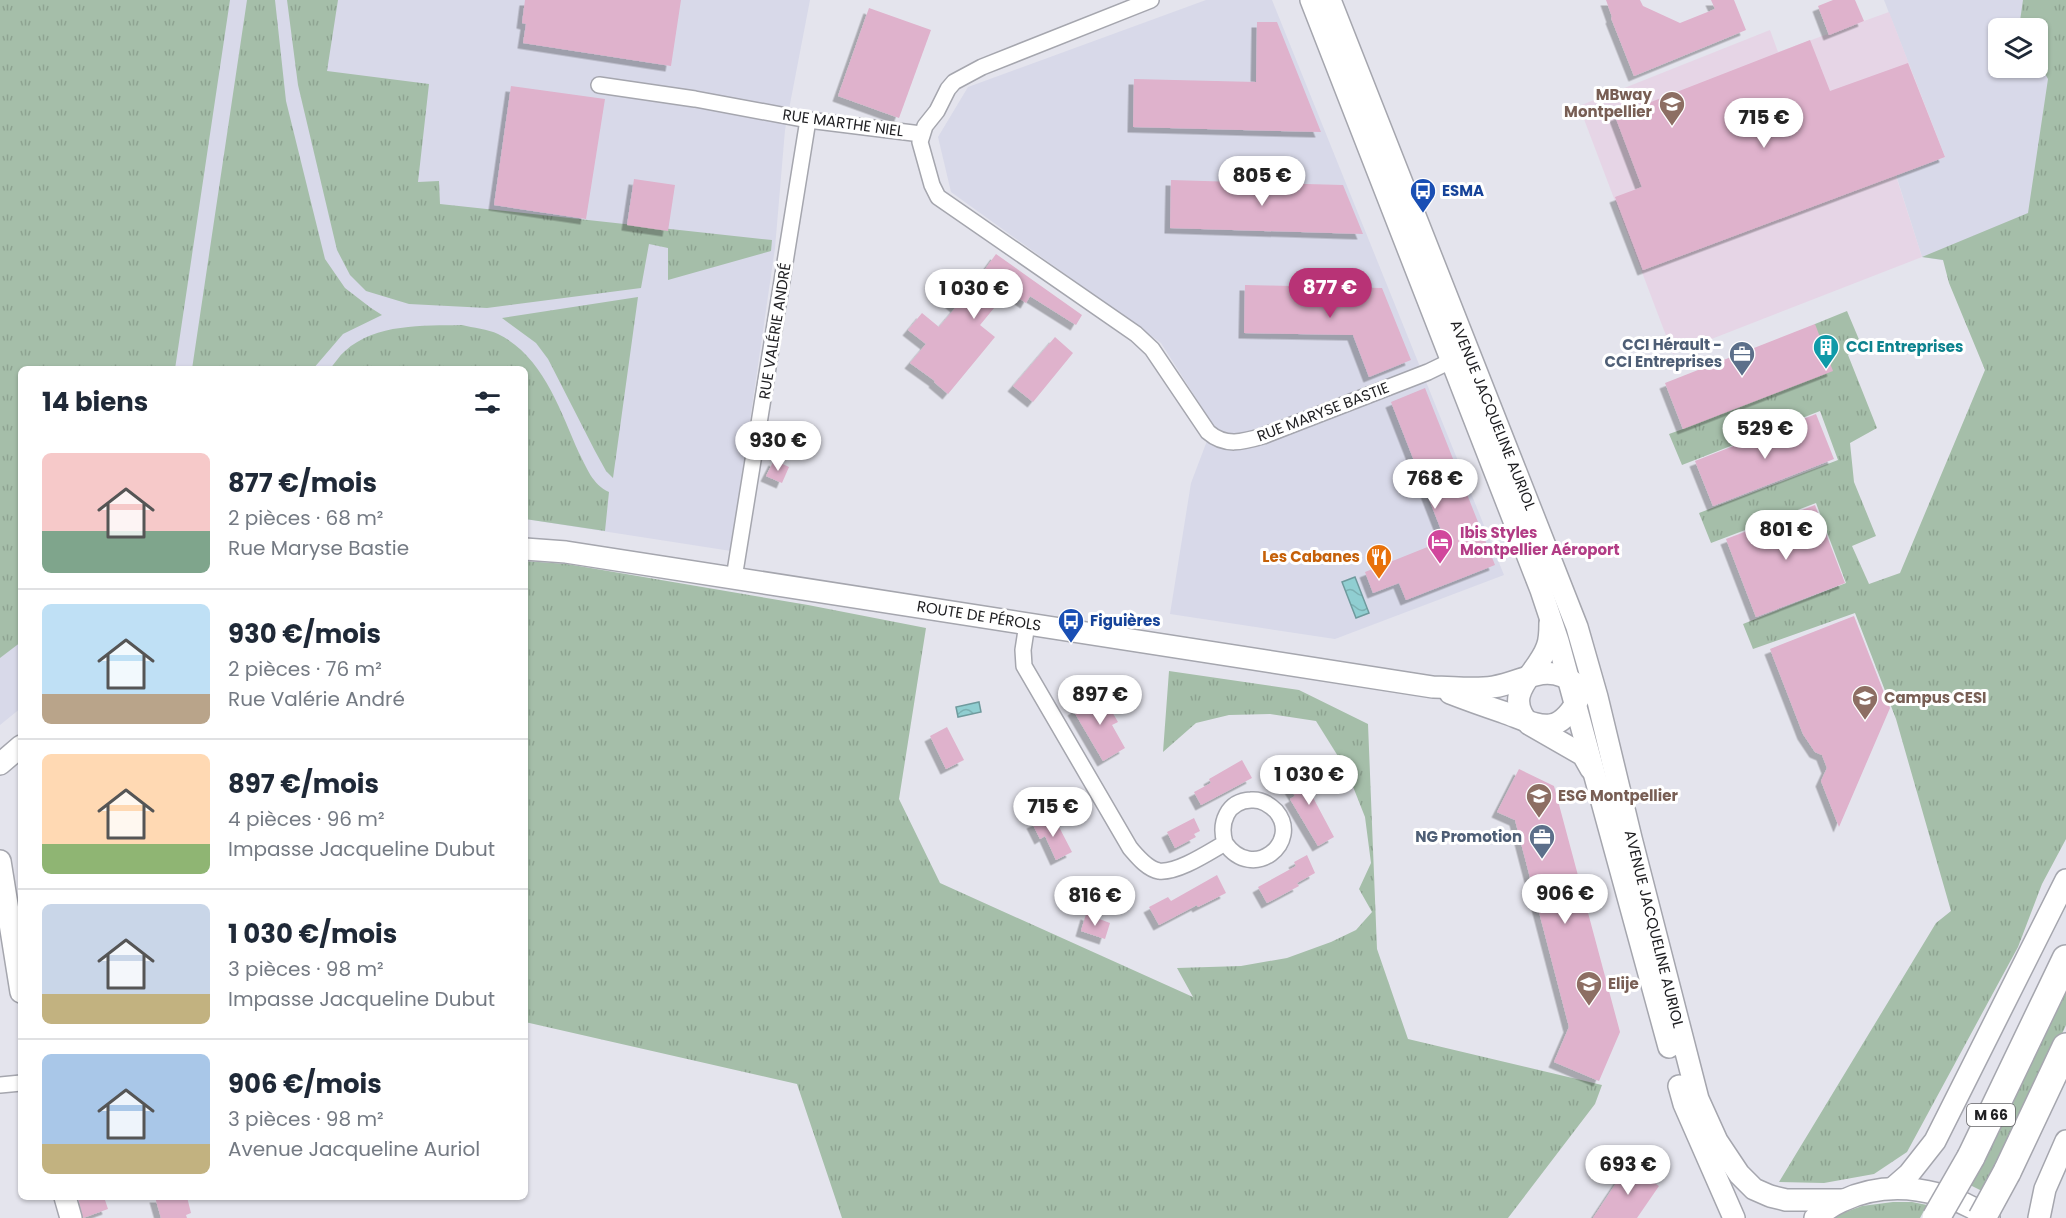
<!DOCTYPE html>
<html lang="fr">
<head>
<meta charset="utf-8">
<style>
  body { margin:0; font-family:Poppins,sans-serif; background:#f2f2f3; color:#1f2937; height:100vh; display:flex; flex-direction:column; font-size:22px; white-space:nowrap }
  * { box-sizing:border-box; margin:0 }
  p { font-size:20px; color:#747a83 }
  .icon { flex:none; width:33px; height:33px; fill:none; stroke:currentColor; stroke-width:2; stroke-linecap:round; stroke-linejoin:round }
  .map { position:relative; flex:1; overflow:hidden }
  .panel { position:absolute; left:18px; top:366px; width:510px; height:834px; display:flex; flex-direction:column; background:#fff; border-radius:9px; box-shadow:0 2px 4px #0004 }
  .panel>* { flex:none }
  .buttons { position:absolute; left:1988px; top:18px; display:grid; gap:12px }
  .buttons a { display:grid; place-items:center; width:60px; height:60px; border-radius:9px; background:#fff; box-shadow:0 2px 4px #0004; font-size:30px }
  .price { position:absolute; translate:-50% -51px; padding:0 14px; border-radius:21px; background:#fff; color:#222; font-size:20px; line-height:39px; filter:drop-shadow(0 2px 3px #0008) }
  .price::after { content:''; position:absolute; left:50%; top:36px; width:18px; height:14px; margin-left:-9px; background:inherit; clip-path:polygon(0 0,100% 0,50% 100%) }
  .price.selected { background:#b83376; color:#fff }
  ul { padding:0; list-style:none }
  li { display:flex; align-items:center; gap:18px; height:150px; padding:0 24px }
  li+li { border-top:2px solid #e0e1e3 }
  li span { display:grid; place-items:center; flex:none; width:168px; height:120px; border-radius:9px; color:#555 }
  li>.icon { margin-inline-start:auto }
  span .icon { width:72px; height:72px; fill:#fffc; stroke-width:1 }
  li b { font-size:26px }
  h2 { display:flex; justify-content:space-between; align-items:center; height:72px; padding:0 24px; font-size:26px }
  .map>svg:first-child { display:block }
  .built { fill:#d8d9e9; fill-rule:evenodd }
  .education { fill:#e6d5e6 }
  .grass { fill:url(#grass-tufts) }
  .water { fill:url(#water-waves); stroke:#6e9a9d; stroke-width:1.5 }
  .building { fill:#dfb2cc; filter:url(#shadow) }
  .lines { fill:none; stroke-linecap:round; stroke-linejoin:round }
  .street-casing { stroke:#a5a6ae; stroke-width:18 }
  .secondary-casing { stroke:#a5a6ae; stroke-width:24 }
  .highway-casing { stroke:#a5a6ae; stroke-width:30 }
  .street { stroke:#fff; stroke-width:15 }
  .secondary { stroke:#fff; stroke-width:21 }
  .highway { stroke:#fff; stroke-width:27 }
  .highway-bridge-casing { stroke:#a5a6ae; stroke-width:30; stroke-linecap:butt }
  .highway-bridge { stroke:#fff; stroke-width:27 }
  .labels { text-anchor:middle; stroke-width:6; stroke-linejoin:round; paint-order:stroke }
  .shield { fill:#fff; stroke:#636365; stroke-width:1.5 }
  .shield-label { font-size:14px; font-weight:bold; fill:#202023 }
  .education-label { font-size:15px; font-weight:bold; fill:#785e54; stroke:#fff; text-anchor:start }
  .street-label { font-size:15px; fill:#202023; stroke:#fff }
  .transit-label { font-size:15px; font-weight:bold; fill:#164399; stroke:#fff; text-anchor:start }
  .service-label { font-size:15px; font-weight:bold; fill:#4e5e75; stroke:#fff; text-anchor:end }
  .culture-label { font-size:15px; font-weight:bold; fill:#0d838f; stroke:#fff; text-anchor:start }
  .hotel-label { font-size:15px; font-weight:bold; fill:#b23c85; stroke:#fff; text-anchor:start }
  .food-label { font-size:15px; font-weight:bold; fill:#c56008; stroke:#fff; text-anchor:end }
</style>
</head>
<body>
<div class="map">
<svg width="2066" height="1218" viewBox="0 0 2066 1218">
  <defs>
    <pattern id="grass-tufts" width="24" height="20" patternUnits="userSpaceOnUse" patternTransform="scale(1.5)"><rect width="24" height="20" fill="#a5bea9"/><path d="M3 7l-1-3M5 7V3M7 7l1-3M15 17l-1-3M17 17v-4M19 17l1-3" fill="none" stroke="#8ea391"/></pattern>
    <pattern id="water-waves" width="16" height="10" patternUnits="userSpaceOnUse" patternTransform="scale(1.5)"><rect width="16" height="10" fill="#90ced1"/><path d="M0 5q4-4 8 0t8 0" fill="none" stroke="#7cb1b3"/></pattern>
    <filter id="shadow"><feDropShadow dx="-5.5" dy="5.5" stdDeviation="0" flood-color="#0004"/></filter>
  </defs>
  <rect width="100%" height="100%" fill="#e4e4ed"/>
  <!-- built -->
  <g class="built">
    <polygon points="0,0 810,0 785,130 775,248 731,551 525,519 525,369 21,369 21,708 0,725"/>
    <polygon points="1206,0 1272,0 1504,575 1335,639 1170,614 1191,483 1213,425 1161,343 951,192 938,137 968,87"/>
    <path d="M1884,0H2066V280L1922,257L1896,175L1945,157ZM1998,28H2037V68H1998Z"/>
  </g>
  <!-- education -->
  <polygon class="education" points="1889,12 1945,157 1896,176 1922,257 1673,354 1579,106 1770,30 1778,52"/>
  <!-- grass -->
  <g class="grass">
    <polygon points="0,0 230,0 175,369 21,369 21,642 0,658"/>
    <polygon points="247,0 275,0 286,101 325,259 345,288 371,308 382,315 343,334 313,369 192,369"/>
    <polygon points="287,0 338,0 327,71 429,84 418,182 439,181 440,204 772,240 771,251 668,280 668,248 649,244 641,288 487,308 409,304 366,291 350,275 337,250 298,85"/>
    <polygon points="2023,0 2066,0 2066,839 2042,884 2018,947 1907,1152 1874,1174 1824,1183 1779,1182 1936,923 1951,911 1896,719 1855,613 1753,649 1743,624 1846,583 1816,503 1711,543 1699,513 1838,460 1820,411 1682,465 1669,434 1683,429 1815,324 1847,311 1863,349 1848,355 1877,428 1850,443 1854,482 1876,536 1852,546 1869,584 1900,573 1985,370 1949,283 1943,260 1922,257 2028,213 2048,79 2037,59 2037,28 2019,28"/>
    <polygon points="638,297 613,478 606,471 595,451 548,359 536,343 502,318"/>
    <path d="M462,325C473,328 488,329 498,334C543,356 560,410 579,453C587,468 592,484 609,492L605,531L525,519V369H330C335,363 339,356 345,351C376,323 423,326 462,325Z"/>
    <polygon points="525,561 567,564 808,605 926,628 899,799 940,883 1193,997 1177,968 1241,966 1287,958 1331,942 1356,930 1372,912 1359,889 1371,863 1365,817 1346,769 1316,721 1270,714 1229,715 1196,723 1163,752 1169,671 1299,690 1368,724 1377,949 1408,1039 1602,1085 1595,1104 1508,1218 842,1218 797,1084 525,1022"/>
    <polygon points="2066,983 2066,1025 2048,1065 1984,1192 1968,1184"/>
    <polygon points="1893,1202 1912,1202 1927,1205 1920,1218 1829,1218 1862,1206"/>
  </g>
  <!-- water -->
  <g class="water">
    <polygon points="1355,577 1369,613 1356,618 1342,582"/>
    <polygon points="979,702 981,712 958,717 956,707"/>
  </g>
  <!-- building -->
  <g class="building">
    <polygon points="525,0 681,0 671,66 523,43 526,24 522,23"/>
    <polygon points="1606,0 1640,0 1643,6 1680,23 1715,9 1711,0 1734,0 1746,30 1634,76 1611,18 1612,17"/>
    <polygon points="1833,0 1855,0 1864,21 1829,35 1818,6"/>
    <polygon points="869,8 931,30 899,118 838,96"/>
    <polygon points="1257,22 1277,22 1321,132 1133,127 1134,79 1256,82"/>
    <polygon points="1810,40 1830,91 1908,63 1945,157 1643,270 1615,197 1642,187 1615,116"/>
    <polygon points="511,86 605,99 586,219 494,205"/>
    <polygon points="634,179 675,185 668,231 627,225"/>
    <polygon points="1171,180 1343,185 1363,234 1170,228"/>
    <polygon points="996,254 1082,315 1076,325 1030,296 1026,303 1008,291 980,325 995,337 948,394 934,382 935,381 910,363 926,344 908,330 922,313 939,327 956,307 943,296 965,269 978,279"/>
    <polygon points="1245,285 1382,288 1411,360 1369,377 1353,335 1244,333"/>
    <polygon points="1815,324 1833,371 1683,429 1665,383"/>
    <polygon points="1055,337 1073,353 1033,402 1013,386"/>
    <polygon points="1425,388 1495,565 1406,600 1399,583 1373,593 1365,572 1445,540 1391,402"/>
    <polygon points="1816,414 1834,459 1713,506 1695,461"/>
    <polygon points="774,460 789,467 782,483 766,476"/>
    <polygon points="1815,505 1845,583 1756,617 1726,539"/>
    <polygon points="1854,616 1890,708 1839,827 1821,781 1827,768 1822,755 1815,752 1803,734 1770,649"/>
    <polygon points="1101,693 1118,722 1112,725 1125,748 1103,761 1073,710"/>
    <polygon points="947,727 964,760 946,769 930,736"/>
    <polygon points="1242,760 1252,778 1201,805 1194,792 1211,783 1209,779"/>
    <polygon points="1303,765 1314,785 1308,788 1334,837 1318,846 1290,799 1295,796 1289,786 1293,783 1288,773"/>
    <polygon points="1519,769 1554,786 1620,1032 1599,1081 1554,1062 1569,1027 1515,820 1497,812"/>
    <polygon points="1045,817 1051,828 1058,825 1072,852 1056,860 1045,836 1040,839 1032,823"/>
    <polygon points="1194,818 1200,831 1194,834 1196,837 1175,848 1167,832"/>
    <polygon points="1307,855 1315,873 1297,883 1299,886 1267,903 1258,887 1296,866 1294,862"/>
    <polygon points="1217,875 1226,893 1198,907 1197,905 1159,925 1149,907 1168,897 1171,901"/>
    <polygon points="1086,914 1110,923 1105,939 1081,931"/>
    <polygon points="1628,1165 1659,1186 1637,1218 1593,1218"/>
    <polygon points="78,1197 104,1197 108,1209 83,1218"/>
    <polygon points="155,1197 187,1197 191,1213 186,1215 187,1218 161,1218"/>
  </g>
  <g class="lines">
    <!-- street casing -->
    <g class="street-casing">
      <g id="street">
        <path d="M1151,0L982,67L954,82L948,89L937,111L925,126L920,142L932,185L938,197L1136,334L1152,349L1208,432C1225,447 1243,442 1263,436L1428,372L1459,357"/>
        <polyline points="599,85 695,99 808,120 921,134"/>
        <polyline points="734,578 808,120"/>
        <path d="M1027,624L1023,650L1024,666L1130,848C1137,856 1147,869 1159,871C1178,873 1209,852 1225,843C1219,823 1227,801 1251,800C1261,799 1269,804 1276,811C1302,842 1253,883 1225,843"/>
        <polyline points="0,1085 21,1083"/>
      </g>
    </g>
    <!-- secondary casing -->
    <g class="secondary-casing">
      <g id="secondary">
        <polyline points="1311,0 1541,590 1558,641 1669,1047"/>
        <polyline points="1330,0 1577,627 1597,697 1631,838 1698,1099 1717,1141 1739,1174 1754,1189 1770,1196 1786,1200 1843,1200"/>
        <path d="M525,549L566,552L1433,687C1453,687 1474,690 1493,687C1526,682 1546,660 1577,685"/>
        <path d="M1550,623C1550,631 1550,640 1547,647C1537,675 1501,693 1529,724L1583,755L1591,769"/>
        <path d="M1450,693C1468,700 1485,706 1503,712C1539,725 1557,740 1580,696"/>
        <polyline points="0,764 21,746"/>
        <polyline points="0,861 21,992"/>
        <polyline points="1679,1086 1684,1104 1734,1218"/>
        <polyline points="1893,1188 1909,1174 1935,1141 2066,880"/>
        <polyline points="65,1197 71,1218"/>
        <path d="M1815,1218C1823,1212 1833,1205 1842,1201C1890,1178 1947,1189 1989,1218"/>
        <polyline points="2039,1218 2045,1189 2066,1141"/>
      </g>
    </g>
    <!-- highway casing -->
    <g class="highway-casing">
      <g id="highway">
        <polyline points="1971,1157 2066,959"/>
        <polyline points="2007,1172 2066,1047"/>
      </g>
    </g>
    <!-- street -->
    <use href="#street" class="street"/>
    <!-- secondary -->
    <use href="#secondary" class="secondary"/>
    <!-- highway -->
    <use href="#highway" class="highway"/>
    <!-- highway-bridge casing -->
    <g class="highway-bridge-casing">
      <g id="highway-bridge">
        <polyline points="1936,1218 1971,1157"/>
        <polyline points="1982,1218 2007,1172"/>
      </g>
    </g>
    <!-- highway-bridge -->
    <use href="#highway-bridge" class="highway-bridge"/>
  </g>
  <!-- icons -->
  <defs>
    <g id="university-pin" transform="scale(1.35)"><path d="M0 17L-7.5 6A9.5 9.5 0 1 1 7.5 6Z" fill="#8d6e63" stroke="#fff"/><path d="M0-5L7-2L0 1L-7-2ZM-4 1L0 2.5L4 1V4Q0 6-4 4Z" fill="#fff"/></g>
    <g id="bus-pin" transform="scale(1.35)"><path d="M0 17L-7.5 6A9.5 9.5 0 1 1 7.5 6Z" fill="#1a4fb4" stroke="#fff"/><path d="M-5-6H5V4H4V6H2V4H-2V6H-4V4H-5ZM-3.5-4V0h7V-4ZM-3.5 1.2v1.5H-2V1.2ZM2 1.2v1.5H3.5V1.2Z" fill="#fff"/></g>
    <g id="building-pin" transform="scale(1.35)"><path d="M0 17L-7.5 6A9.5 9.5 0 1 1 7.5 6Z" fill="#0f9aa8" stroke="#fff"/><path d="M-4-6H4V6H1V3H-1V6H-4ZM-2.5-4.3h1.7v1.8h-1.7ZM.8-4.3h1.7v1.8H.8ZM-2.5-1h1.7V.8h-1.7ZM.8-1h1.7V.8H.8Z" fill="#fff"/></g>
    <g id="office-pin" transform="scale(1.35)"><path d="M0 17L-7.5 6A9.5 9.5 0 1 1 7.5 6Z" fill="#5c6f8a" stroke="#fff"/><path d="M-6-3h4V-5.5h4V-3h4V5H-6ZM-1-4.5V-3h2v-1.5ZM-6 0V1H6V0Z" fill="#fff"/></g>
    <g id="hotel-pin" transform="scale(1.35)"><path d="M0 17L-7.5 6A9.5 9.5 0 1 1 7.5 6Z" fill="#d1479c" stroke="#fff"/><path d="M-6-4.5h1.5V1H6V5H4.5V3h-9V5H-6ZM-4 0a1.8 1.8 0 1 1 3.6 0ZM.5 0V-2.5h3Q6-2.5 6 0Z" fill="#fff"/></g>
    <g id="restaurant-pin" transform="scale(1.35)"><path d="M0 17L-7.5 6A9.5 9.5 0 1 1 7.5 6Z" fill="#e8710a" stroke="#fff"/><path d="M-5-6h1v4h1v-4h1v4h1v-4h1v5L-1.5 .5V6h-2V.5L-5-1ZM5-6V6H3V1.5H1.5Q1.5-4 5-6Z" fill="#fff"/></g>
  </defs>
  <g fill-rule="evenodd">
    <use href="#university-pin" x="1672" y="104"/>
    <use href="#bus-pin" x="1423" y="191"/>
    <use href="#building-pin" x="1826" y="347"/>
    <use href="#office-pin" x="1742" y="354"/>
    <use href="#hotel-pin" x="1440" y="542"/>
    <use href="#restaurant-pin" x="1379" y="557"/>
    <use href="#bus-pin" x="1071" y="621"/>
    <use href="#university-pin" x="1865" y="698"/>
    <use href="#university-pin" x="1539" y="796"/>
    <use href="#office-pin" x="1542" y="837"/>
    <use href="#university-pin" x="1589" y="984"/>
  </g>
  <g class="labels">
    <!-- shield labels -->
    <rect class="shield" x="1967" y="1104" width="48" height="22" rx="4.5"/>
    <g class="shield-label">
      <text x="1991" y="1120">M 66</text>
    </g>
    <!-- education labels -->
    <g class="education-label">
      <text x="1652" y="100" text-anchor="end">MBway<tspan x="1652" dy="17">Montpellier</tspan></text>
      <text x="1884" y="703">Campus CESI</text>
      <text x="1558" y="801">ESG Montpellier</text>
      <text x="1608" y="989">Elije</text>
    </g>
    <!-- street labels -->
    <g class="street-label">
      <text transform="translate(843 123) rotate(8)" y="5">RUE MARTHE NIEL</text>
      <text transform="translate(775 331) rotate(-81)" y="5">RUE VALÉRIE ANDRÉ</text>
      <text transform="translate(1323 412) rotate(-21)" y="5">RUE MARYSE BASTIE</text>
      <text transform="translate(1493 415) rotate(68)" y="5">AVENUE JACQUELINE AURIOL</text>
      <text transform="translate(979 616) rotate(9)" y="5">ROUTE DE PÉROLS</text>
      <text transform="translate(1654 929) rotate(76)" y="5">AVENUE JACQUELINE AURIOL</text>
    </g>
    <!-- transit labels -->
    <g class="transit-label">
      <text x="1442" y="196">ESMA</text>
      <text x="1090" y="626">Figuières</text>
    </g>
    <!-- service labels -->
    <g class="service-label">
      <text x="1722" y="350">CCI Hérault -<tspan x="1722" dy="17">CCI Entreprises</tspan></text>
      <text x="1522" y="842">NG Promotion</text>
    </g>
    <!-- culture labels -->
    <g class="culture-label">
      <text x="1846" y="352">CCI Entreprises</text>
    </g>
    <!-- hotel labels -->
    <g class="hotel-label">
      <text x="1460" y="538">Ibis Styles<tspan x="1460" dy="17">Montpellier Aéroport</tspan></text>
    </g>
    <!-- food labels -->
    <g class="food-label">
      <text x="1360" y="562">Les Cabanes</text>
    </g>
  </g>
</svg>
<div class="buttons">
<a><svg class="icon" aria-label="layers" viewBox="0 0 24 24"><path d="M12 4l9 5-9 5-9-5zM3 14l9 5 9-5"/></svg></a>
</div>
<b class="price" style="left:1764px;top:149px">715 €</b>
<b class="price" style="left:1262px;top:207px">805 €</b>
<b class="price selected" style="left:1330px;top:319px">877 €</b>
<b class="price" style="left:974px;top:320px">1 030 €</b>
<b class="price" style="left:1765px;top:460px">529 €</b>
<b class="price" style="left:778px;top:472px">930 €</b>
<b class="price" style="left:1435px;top:510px">768 €</b>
<b class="price" style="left:1786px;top:561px">801 €</b>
<b class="price" style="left:1100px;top:726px">897 €</b>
<b class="price" style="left:1309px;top:806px">1 030 €</b>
<b class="price" style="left:1053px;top:838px">715 €</b>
<b class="price" style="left:1565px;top:925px">906 €</b>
<b class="price" style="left:1095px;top:927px">816 €</b>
<b class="price" style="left:1628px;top:1196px">693 €</b>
<section class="panel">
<h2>14 biens<svg class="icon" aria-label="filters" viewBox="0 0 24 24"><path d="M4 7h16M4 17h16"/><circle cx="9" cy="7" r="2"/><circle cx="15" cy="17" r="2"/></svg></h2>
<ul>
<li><span style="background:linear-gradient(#f6c9c9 65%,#7fa58c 0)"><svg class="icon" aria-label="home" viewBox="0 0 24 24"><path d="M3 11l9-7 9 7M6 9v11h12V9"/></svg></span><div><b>877 €/mois</b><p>2 pièces · 68 m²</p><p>Rue Maryse Bastie</p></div></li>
<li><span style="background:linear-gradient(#bfe0f5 75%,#b9a48a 0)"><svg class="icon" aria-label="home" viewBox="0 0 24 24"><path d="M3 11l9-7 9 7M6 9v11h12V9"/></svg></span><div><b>930 €/mois</b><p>2 pièces · 76 m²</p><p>Rue Valérie André</p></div></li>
<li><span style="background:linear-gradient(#ffd9b3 75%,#8fb573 0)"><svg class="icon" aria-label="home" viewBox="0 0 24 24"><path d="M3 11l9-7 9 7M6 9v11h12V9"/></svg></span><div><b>897 €/mois</b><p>4 pièces · 96 m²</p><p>Impasse Jacqueline Dubut</p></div></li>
<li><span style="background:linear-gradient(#c9d6e8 75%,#c2b280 0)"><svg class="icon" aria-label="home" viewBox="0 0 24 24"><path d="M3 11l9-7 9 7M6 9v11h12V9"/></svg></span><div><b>1 030 €/mois</b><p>3 pièces · 98 m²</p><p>Impasse Jacqueline Dubut</p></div></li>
<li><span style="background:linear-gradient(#a9c7e8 75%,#c2b280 0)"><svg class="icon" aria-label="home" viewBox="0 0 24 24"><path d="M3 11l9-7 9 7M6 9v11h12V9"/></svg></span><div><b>906 €/mois</b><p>3 pièces · 98 m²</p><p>Avenue Jacqueline Auriol</p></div></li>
</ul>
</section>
</div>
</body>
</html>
